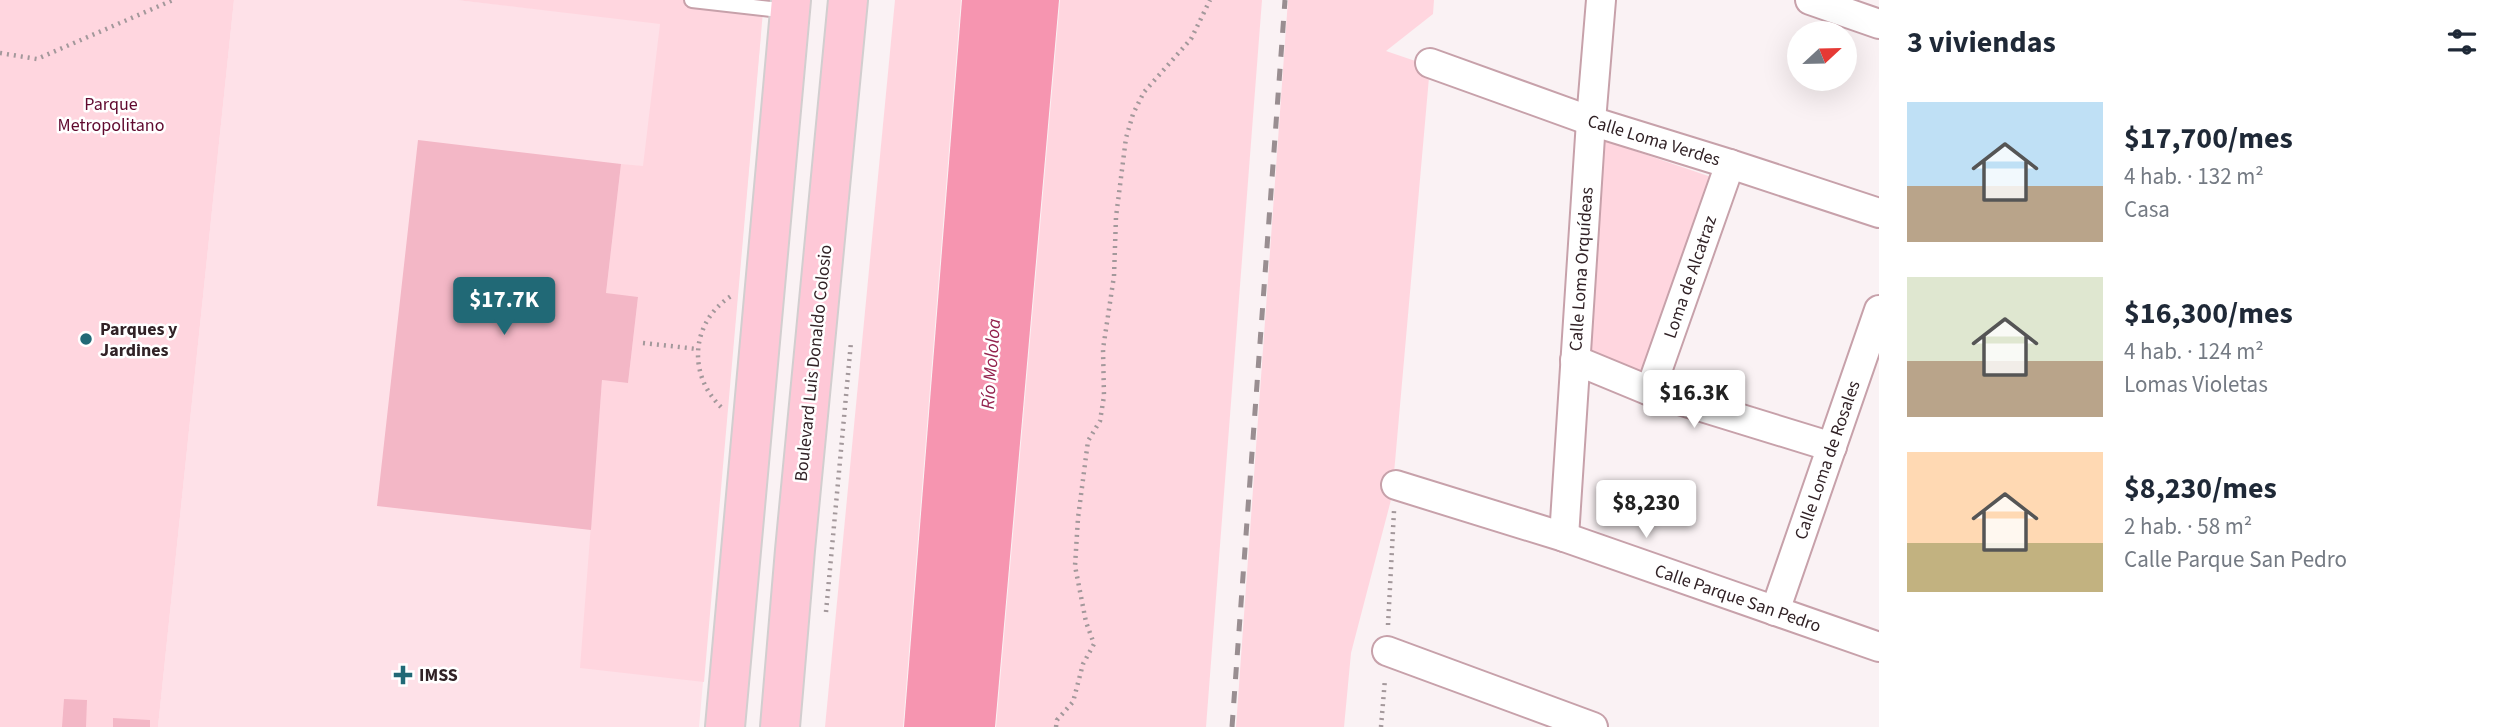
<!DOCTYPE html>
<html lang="es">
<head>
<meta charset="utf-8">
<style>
  body { margin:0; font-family:"Source Sans 3",sans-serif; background:#f6f6f7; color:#1f2937; height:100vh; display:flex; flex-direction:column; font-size:26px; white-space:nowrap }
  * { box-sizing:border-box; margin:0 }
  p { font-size:23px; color:#747a83 }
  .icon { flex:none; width:38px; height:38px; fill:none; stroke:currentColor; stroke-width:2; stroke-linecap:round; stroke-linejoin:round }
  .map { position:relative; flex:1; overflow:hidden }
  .side { display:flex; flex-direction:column; background:#fff; width:630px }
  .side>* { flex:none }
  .needle { width:46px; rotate:68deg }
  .controls { position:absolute; left:1787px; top:21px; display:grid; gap:14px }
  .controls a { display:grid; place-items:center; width:70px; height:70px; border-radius:50%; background:#fff; box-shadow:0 7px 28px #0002; font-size:35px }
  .price { position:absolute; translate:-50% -60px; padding:0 16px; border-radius:7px; background:#fff; color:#222; font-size:23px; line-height:46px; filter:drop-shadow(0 2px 4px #0008) }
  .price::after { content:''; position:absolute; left:50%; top:42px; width:21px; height:16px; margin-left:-10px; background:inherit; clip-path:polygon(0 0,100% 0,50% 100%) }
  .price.on { background:#216976; color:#fff }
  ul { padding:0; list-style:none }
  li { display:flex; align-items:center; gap:21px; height:175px; padding:0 28px }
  li span { display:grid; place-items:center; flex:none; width:196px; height:140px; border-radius:0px; color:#555 }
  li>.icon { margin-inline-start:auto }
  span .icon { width:84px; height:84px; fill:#fffc; stroke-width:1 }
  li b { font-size:30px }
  h2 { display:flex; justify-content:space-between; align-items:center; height:84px; padding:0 28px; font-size:30px }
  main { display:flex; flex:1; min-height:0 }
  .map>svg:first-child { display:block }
  .built { fill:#fee1e8 }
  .green { fill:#ffd6df }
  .water { fill:#f695b0 }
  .building { fill:#f3b7c6 }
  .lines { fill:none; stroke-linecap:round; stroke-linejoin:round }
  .lane-casing { stroke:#c7a1aa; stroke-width:18 }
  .street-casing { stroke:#c7a1aa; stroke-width:32 }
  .primary-casing { stroke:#d2cecf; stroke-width:42 }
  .path { stroke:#a3989b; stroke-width:4.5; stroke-dasharray:2 5; stroke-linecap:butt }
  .lane { stroke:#fff; stroke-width:14 }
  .street { stroke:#fff; stroke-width:28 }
  .primary { stroke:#fec8d7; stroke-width:38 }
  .rail { stroke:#998e91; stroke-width:5; stroke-dasharray:12 12; stroke-linecap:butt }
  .poi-dot { fill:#216976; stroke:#fff; stroke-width:2.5 }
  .labels { text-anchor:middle; stroke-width:5; stroke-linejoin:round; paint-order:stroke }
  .park-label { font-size:18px; fill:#600a2f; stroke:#fff }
  .street-label { font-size:18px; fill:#312226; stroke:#fff }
  .poi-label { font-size:18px; font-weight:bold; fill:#312226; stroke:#fff; text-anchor:start }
  .water-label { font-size:19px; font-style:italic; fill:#93234e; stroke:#fff }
</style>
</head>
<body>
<main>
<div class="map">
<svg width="1879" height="727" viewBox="0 0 1879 727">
  <rect width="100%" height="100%" fill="#faf2f4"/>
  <!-- built -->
  <polygon class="built" points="234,0 456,0 761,33 699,727 158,727"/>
  <!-- green -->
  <g class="green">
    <polygon points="0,0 234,0 158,727 0,727"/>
    <polygon points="456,0 764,0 704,682 580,668 602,380 628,383 638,298 606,293 621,164 643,166 660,24"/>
    <polygon points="895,0 961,0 903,727 825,727"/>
    <polygon points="1060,0 1262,0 1206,727 996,727"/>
    <polygon points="1288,0 1434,0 1433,14 1386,51 1430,66 1392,496 1351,653 1344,727 1236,727"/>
    <polygon points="1603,140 1717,179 1648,375 1584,353"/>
  </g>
  <!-- water -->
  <polygon class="water" points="962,0 1059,0 995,727 904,727"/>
  <!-- building -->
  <g class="building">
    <polygon points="418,140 621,164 606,293 638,297 628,383 602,380 591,530 377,506"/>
    <polygon points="64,699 87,700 86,727 62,727"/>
    <polygon points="113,718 150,720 150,727 113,727"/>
  </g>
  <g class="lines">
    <!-- lane casing -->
    <g class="lane-casing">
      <polyline id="lane" points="692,0 788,11"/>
    </g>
    <!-- street casing -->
    <g class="street-casing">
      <g id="street">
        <polyline points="1810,0 1879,24"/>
        <polyline points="1430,63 1591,121 1730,164 1879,213"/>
        <polyline points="1575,360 1650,391 1832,447"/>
        <polyline points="1650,391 1730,164"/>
        <polyline points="1396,485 1564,537 1879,647"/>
        <polyline points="1564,537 1591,121 1601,0"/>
        <polyline points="1775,611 1879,310"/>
        <polyline points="1387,651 1593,727"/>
      </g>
    </g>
    <!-- primary casing -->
    <g class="primary-casing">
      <g id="primary">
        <polyline points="725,727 791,0"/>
        <polyline points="780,727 795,550 848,0"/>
      </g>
    </g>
    <!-- path -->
    <g class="path">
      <polyline points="0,53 37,59 173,0"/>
      <polyline points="643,343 697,349"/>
      <path d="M721,407C687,374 691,322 731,296"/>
      <polyline points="826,612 851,342"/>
      <polyline points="1388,625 1394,511"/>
      <polyline points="1056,727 1057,720 1073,702 1083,664 1094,644 1086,622 1075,566 1078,518 1088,441 1100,421 1104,396 1103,349 1114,276 1116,217 1126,138 1133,114 1144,92 1191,39 1210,0"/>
      <polyline points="1381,727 1385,679"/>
    </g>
    <!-- lane -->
    <use href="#lane" class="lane"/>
    <!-- street -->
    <use href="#street" class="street"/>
    <!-- primary -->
    <use href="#primary" class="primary"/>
    <!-- rail -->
    <polyline class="rail" points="1232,727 1285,0"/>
  </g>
  <!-- markers -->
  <g class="poi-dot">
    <circle cx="86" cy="339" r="7"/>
    <path d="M399.5 664.5h7v7h7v7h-7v7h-7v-7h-7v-7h7z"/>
  </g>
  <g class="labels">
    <!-- park labels -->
    <g class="park-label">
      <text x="111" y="110">Parque<tspan x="111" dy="21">Metropolitano</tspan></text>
    </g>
    <!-- street labels -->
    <g class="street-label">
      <text transform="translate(1654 140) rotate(17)" y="6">Calle Loma Verdes</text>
      <text transform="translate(1581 269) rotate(-86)" y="6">Calle Loma Orquídeas</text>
      <text transform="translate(1690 277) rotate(-71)" y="6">Loma de Alcatraz</text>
      <text transform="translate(813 363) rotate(-84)" y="6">Boulevard Luis Donaldo Colosio</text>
      <text transform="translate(1827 460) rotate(-71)" y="6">Calle Loma de Rosales</text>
      <text transform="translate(1738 598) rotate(19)" y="6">Calle Parque San Pedro</text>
    </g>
    <!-- poi labels -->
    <g class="poi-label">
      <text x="100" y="335">Parques y<tspan x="100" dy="21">Jardines</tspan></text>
      <text x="419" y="681">IMSS</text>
    </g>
    <!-- water labels -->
    <g class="water-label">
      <text transform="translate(990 364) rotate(-86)" y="7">Río Mololoa</text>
    </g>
  </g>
</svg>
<div class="controls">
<a><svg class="needle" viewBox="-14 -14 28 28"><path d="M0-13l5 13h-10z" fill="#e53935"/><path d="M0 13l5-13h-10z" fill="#747a83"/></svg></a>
</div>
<b class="price on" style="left:504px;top:337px">$17.7K</b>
<b class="price" style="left:1694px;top:430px">$16.3K</b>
<b class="price" style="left:1646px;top:540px">$8,230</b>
</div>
<section class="side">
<h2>3 viviendas<svg class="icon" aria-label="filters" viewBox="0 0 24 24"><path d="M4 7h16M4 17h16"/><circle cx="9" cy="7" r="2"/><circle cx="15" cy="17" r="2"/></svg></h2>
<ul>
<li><span style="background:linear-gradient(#bfe0f5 60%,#b9a48a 0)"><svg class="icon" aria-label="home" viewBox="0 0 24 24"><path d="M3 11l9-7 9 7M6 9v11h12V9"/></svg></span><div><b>$17,700/mes</b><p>4 hab. · 132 m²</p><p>Casa</p></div></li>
<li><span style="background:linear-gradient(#dfe7d0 60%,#b9a48a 0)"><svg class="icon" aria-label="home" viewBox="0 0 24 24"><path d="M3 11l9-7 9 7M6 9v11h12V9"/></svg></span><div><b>$16,300/mes</b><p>4 hab. · 124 m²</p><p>Lomas Violetas</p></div></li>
<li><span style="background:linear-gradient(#ffd9b3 65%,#c2b280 0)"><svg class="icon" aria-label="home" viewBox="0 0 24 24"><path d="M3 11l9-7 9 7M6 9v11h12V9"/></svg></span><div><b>$8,230/mes</b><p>2 hab. · 58 m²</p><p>Calle Parque San Pedro</p></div></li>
</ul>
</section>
</main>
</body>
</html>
